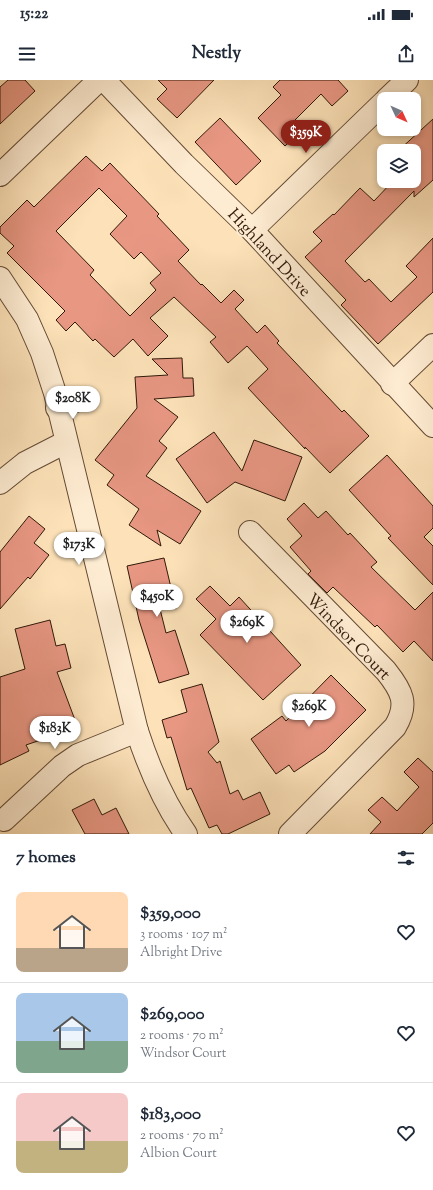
<!DOCTYPE html>
<html lang="en">
<head>
<meta charset="utf-8">
<style>
  body { margin:0; font-family:"Sorts Mill Goudy",serif; background:#f6f6f7; color:#1f2937; height:100vh; display:flex; flex-direction:column; font-size:15px; white-space:nowrap }
  * { box-sizing:border-box; margin:0 }
  p { font-size:13px; color:#747a83 }
  .icon { flex:none; width:22px; height:22px; fill:none; stroke:currentColor; stroke-width:2; stroke-linecap:round; stroke-linejoin:round }
  .map { position:relative; height:754px; overflow:hidden }
  .side { display:flex; flex-direction:column; background:#fff; flex:1 }
  .side>* { flex:none }
  .needle { width:26px; rotate:134deg }
  .controls { position:absolute; left:377px; top:12px; display:grid; gap:8px }
  .controls a { display:grid; place-items:center; width:44px; height:44px; border-radius:8px; background:#fff; box-shadow:0 2px 6px #0003; font-size:20px }
  .price { position:absolute; translate:-50% -34px; padding:0 9px; border-radius:14px; background:#fff; color:#222; font-size:13px; line-height:26px; filter:drop-shadow(0 1px 2px #0008) }
  .price::after { content:''; position:absolute; left:50%; top:24px; width:12px; height:9px; margin-left:-6px; background:inherit; clip-path:polygon(0 0,100% 0,50% 100%) }
  .price.selected { background:#8f2418; color:#fff }
  ul { padding:0; list-style:none }
  li { display:flex; align-items:center; gap:12px; height:100px; padding:0 16px }
  li+li { border-top:1px solid #e0e1e3 }
  li span { display:grid; place-items:center; flex:none; width:112px; height:80px; border-radius:8px; color:#555 }
  li>.icon { margin-inline-start:auto }
  span .icon { width:48px; height:48px; fill:#fffc; stroke-width:1 }
  li b { font-size:17px }
  h2 { display:flex; justify-content:space-between; align-items:center; height:48px; padding:0 16px; font-size:17px }
  .status { display:flex; justify-content:space-between; align-items:center; height:28px; padding:0 20px; background:#fff; direction:ltr }
  .status svg { height:11px; fill:currentColor }
  header { display:flex; justify-content:space-between; align-items:center; height:52px; padding:0 16px; background:#fff; font-size:18px; font-weight:700 }
  .map>svg:first-child { display:block }
  .building { fill:#e89783; stroke:#301808; fill-rule:evenodd }
  .lines { fill:none; stroke-linecap:round; stroke-linejoin:round }
  .minor-casing { stroke:#634a34; stroke-width:24 }
  .minor { stroke:#feecd2; stroke-width:22 }
  .labels { text-anchor:middle; stroke-width:4; stroke-linejoin:round; paint-order:stroke }
  .street-label { font-size:17px; fill:#301808; stroke:#feecd2 }
</style>
</head>
<body>
<div class="status"><b>15:22</b><svg viewBox="0 0 49 12"><path d="M0 12V9h3v3zM5 12V6h3v6zM10 12V3h3v9zM15 12V0h3v12zM26 1h20v11H26zM47 4h2v5h-2z"/></svg></div>
<header><svg class="icon" aria-label="menu" viewBox="0 0 24 24"><path d="M4 6h16M4 12h16M4 18h16"/></svg>Nestly<svg class="icon" aria-label="share" viewBox="0 0 24 24"><path d="M12 15V3M7 8l5-5 5 5M5 13v7h14v-7"/></svg></header>
<div class="map">
<svg width="433" height="754" viewBox="0 0 433 754">
  <rect width="100%" height="100%" fill="#fde2b9"/>
  <filter id="stains"><feTurbulence type="fractalNoise" baseFrequency=".005" numOctaves="4"/><feColorMatrix values="0 0 0 0 .2 0 0 0 0 .09 0 0 0 0 .02 0 0 0 .5 -.17"/></filter>
  <radialGradient id="worn" r=".72"><stop offset=".6" stop-color="#630" stop-opacity="0"/><stop offset="1" stop-color="#630" stop-opacity=".3"/></radialGradient>
  <!-- building -->
  <g class="building">
    <polygon points="8,0 25,0 35,11 0,44 0,7"/>
    <polygon points="158,0 214,0 177,38 157,19 167,9"/>
    <polygon points="280,0 338,0 348,11 332,26 321,14 291,44 299,53 285,66 258,38 281,15 273,7"/>
    <polygon points="220,38 261,81 236,105 195,62"/>
    <polygon points="433,39 433,100 414,117 414,111 345,181 365,202 369,199 391,222 417,197 406,186 433,158 433,212 378,264 341,225 346,220 305,177 322,161 313,152 333,134 334,135 360,108 374,121 393,101 414,101 414,71 398,71"/>
    <path d="M86,76L102,91L110,83L159,134L157,136L189,170L178,181L201,205L202,204L221,223L234,210L244,220L235,229L257,253L265,245L279,261L277,263L342,332L344,330L369,356L330,393L305,367V369L248,308L268,289L247,266L228,283L210,262L216,257L174,217L150,238L168,256L148,276L133,259L114,277L95,259L93,261L75,242L66,251L56,240L65,231L7,173L14,166L0,153V147L27,120L34,127ZM99,108L127,136L110,154L134,179L141,172L161,193L150,203L156,210L130,236L90,195L94,190L56,151Z"/>
    <polygon points="182,278 183,298 193,298 194,316 154,319 178,337 159,361 167,368 146,396 201,431 180,464 157,450 161,466 129,445 139,429 107,405 114,395 95,380 137,328 135,297 168,295 152,279"/>
    <polygon points="214,352 242,391 254,360 302,377 285,421 235,402 207,423 176,379"/>
    <polygon points="387,375 433,426 433,448 424,457 433,466 433,505 388,458 391,456 349,410"/>
    <polygon points="304,423 318,438 326,431 348,455 350,453 377,482 371,487 415,530 433,512 433,581 414,561 403,572 377,545 375,547 333,507 327,513 308,494 311,491 290,467 302,456 287,439"/>
    <polygon points="29,436 45,449 34,463 49,475 30,499 28,497 0,529 0,472"/>
    <polygon points="164,478 176,529 165,519 167,523 159,525 166,553 175,550 189,594 159,603 139,540 127,486"/>
    <polygon points="210,506 230,526 239,517 301,585 263,620 200,555 216,539 196,519"/>
    <polygon points="50,540 56,566 65,564 71,588 57,592 75,640 58,646 61,653 26,665 29,671 0,685 0,597 25,589 15,549"/>
    <polygon points="331,595 366,630 325,671 294,692 289,685 276,694 251,659 282,636 286,641"/>
    <polygon points="202,604 219,662 208,672 217,683 220,681 230,714 238,710 243,720 260,712 270,734 228,754 222,754 217,745 209,748 191,708 187,710 171,657 167,658 162,640 187,632 181,610"/>
    <polygon points="418,678 433,692 433,743 422,754 370,754 381,742 368,730 382,717 397,731 419,707 404,692"/>
    <polygon points="94,719 102,735 116,728 129,754 85,754 72,730"/>
  </g>
  <g class="lines">
    <!-- minor casing -->
    <g class="minor-casing">
      <g id="minor">
        <polyline points="104,0 184,84 252,150 433,346"/>
        <polyline points="387,19 407,0"/>
        <polyline points="0,95 99,0"/>
        <polyline points="252,150 384,22"/>
        <path d="M0,198L27,239L42,273L55,313L137,651C149,688 164,723 186,754"/>
        <polyline points="392,304 433,265"/>
        <polyline points="57,328 77,320"/>
        <polyline points="0,403 25,383 66,362"/>
        <path d="M250,452L386,591C402,611 409,624 395,647L290,754"/>
        <polyline points="4,740 62,686 78,675 137,651"/>
      </g>
    </g>
    <!-- minor -->
    <use href="#minor" class="minor"/>
  </g>
  <g class="labels">
    <!-- street labels -->
    <g class="street-label">
      <text transform="translate(270 172) rotate(47)" y="6">Highland Drive</text>
      <text transform="translate(349 556) rotate(46)" y="6">Windsor Court</text>
    </g>
  </g>
  <rect width="100%" height="100%" filter="url(#stains)"/>
  <rect width="100%" height="100%" fill="url(#worn)"/>
</svg>
<div class="controls">
<a><svg class="needle" viewBox="-14 -14 28 28"><path d="M0-13l5 13h-10z" fill="#e53935"/><path d="M0 13l5-13h-10z" fill="#747a83"/></svg></a>
<a><svg class="icon" aria-label="layers" viewBox="0 0 24 24"><path d="M12 4l9 5-9 5-9-5zM3 14l9 5 9-5"/></svg></a>
</div>
<b class="price selected" style="left:306px;top:74px">$359K</b>
<b class="price" style="left:73px;top:340px">$208K</b>
<b class="price" style="left:79px;top:486px">$173K</b>
<b class="price" style="left:157px;top:538px">$450K</b>
<b class="price" style="left:247px;top:564px">$269K</b>
<b class="price" style="left:309px;top:648px">$269K</b>
<b class="price" style="left:55px;top:670px">$183K</b>
</div>
<section class="side">
<h2>7 homes<svg class="icon" aria-label="filters" viewBox="0 0 24 24"><path d="M4 7h16M4 17h16"/><circle cx="9" cy="7" r="2"/><circle cx="15" cy="17" r="2"/></svg></h2>
<ul>
<li><span style="background:linear-gradient(#ffd9b3 70%,#b9a48a 0)"><svg class="icon" aria-label="home" viewBox="0 0 24 24"><path d="M3 11l9-7 9 7M6 9v11h12V9"/></svg></span><div><b>$359,000</b><p>3 rooms · 107 m²</p><p>Albright Drive</p></div><svg class="icon" aria-label="heart" viewBox="0 0 24 24"><path d="M12 20l-8-8c-3-5 5-10 8-4 3-6 11-1 8 4z"/></svg></li>
<li><span style="background:linear-gradient(#a9c7e8 60%,#7fa58c 0)"><svg class="icon" aria-label="home" viewBox="0 0 24 24"><path d="M3 11l9-7 9 7M6 9v11h12V9"/></svg></span><div><b>$269,000</b><p>2 rooms · 70 m²</p><p>Windsor Court</p></div><svg class="icon" aria-label="heart" viewBox="0 0 24 24"><path d="M12 20l-8-8c-3-5 5-10 8-4 3-6 11-1 8 4z"/></svg></li>
<li><span style="background:linear-gradient(#f6c9c9 60%,#c2b280 0)"><svg class="icon" aria-label="home" viewBox="0 0 24 24"><path d="M3 11l9-7 9 7M6 9v11h12V9"/></svg></span><div><b>$183,000</b><p>2 rooms · 70 m²</p><p>Albion Court</p></div><svg class="icon" aria-label="heart" viewBox="0 0 24 24"><path d="M12 20l-8-8c-3-5 5-10 8-4 3-6 11-1 8 4z"/></svg></li>
</ul>
</section>
</body>
</html>
